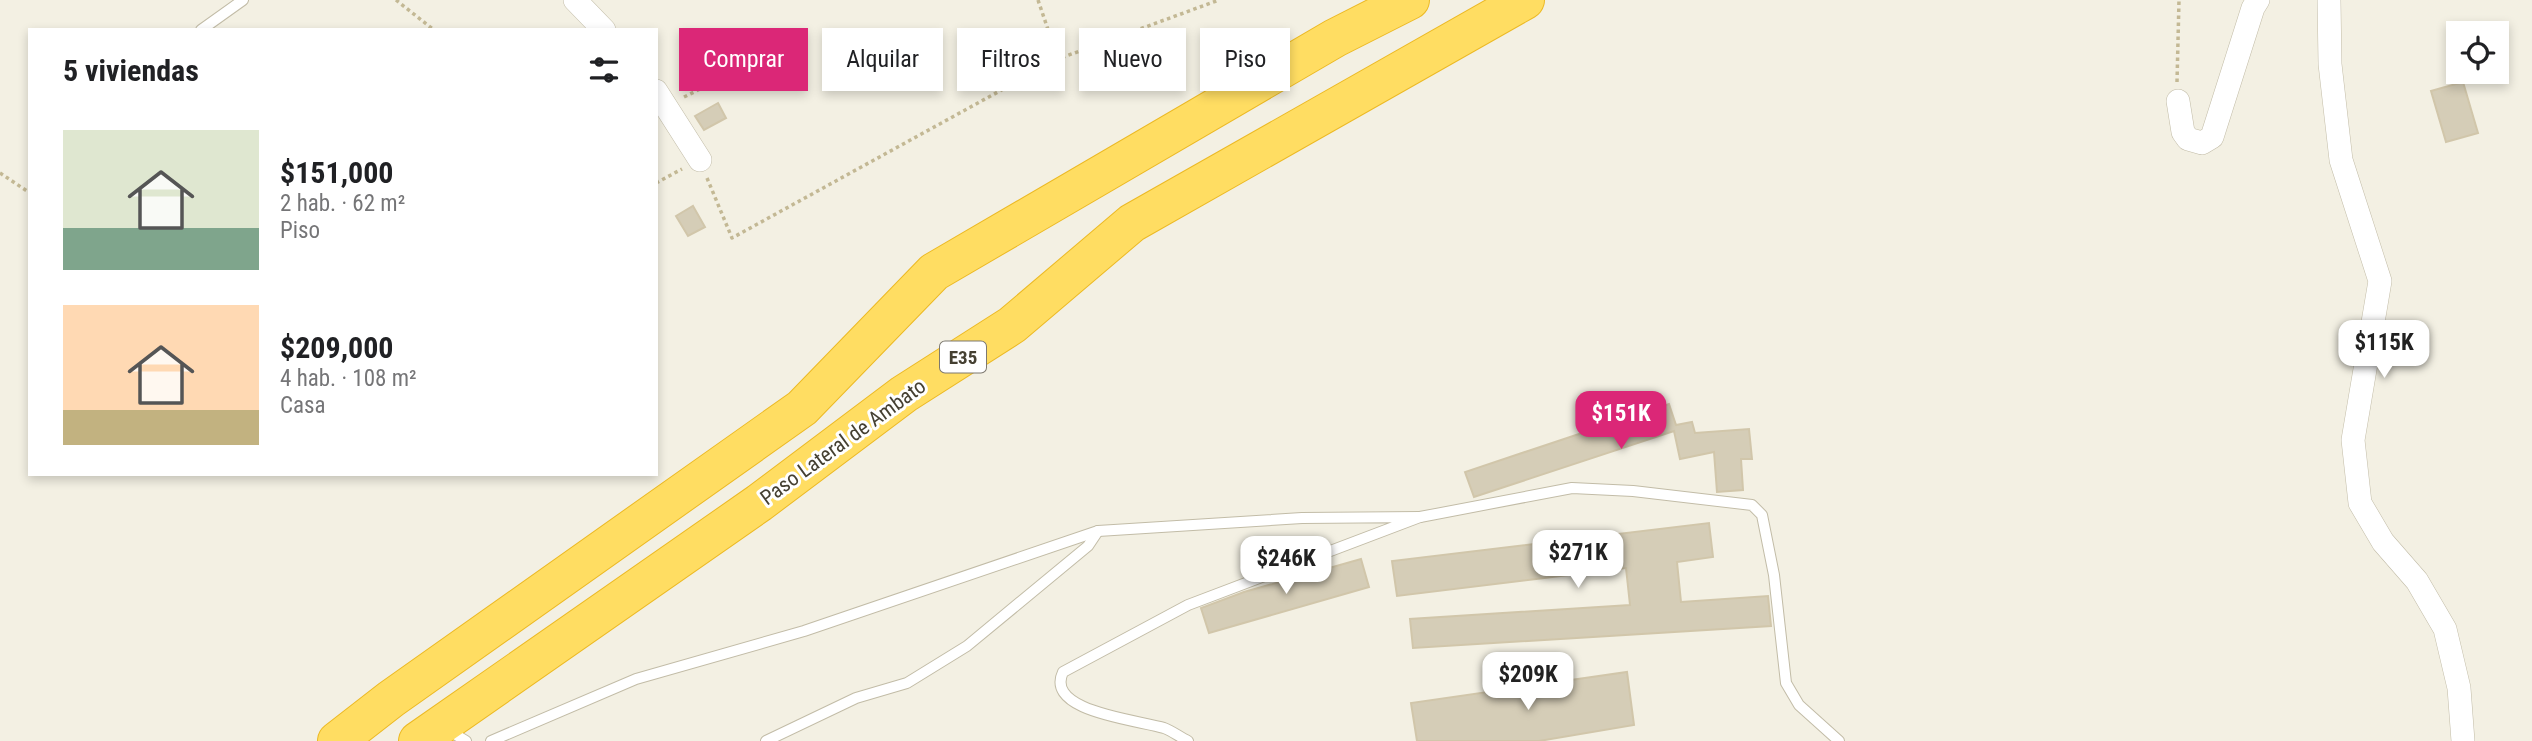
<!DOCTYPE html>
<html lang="es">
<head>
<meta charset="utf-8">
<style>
  body { margin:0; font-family:"Roboto Condensed",sans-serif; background:#f2f2f2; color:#202124; height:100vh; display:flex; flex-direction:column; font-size:26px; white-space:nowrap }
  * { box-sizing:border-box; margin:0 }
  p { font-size:23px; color:#757577 }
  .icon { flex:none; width:38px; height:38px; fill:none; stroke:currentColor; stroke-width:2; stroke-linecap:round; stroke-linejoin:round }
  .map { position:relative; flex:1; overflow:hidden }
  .sheet { position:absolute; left:28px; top:28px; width:630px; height:448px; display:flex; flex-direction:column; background:#fff; border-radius:0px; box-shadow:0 4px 10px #0003 }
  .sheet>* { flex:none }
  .banner { position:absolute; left:679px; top:28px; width:665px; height:63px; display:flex; gap:14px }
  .controls { position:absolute; left:2446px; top:21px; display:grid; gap:14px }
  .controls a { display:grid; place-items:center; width:63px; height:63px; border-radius:0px; background:#fff; box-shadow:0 4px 10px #0003; font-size:35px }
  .price { position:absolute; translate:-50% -60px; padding:0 16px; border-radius:14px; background:#fff; color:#222; font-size:23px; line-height:46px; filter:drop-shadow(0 2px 4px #0008) }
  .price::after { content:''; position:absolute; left:50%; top:42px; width:21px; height:16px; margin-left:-10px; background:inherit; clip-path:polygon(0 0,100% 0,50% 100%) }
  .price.selected { background:#db2777; color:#fff }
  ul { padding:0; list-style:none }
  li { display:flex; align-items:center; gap:21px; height:175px; padding:0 35px }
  li span { display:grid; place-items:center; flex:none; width:196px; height:140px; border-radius:0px; color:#555 }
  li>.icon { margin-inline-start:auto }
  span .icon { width:84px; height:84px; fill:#fffc; stroke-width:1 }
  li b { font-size:30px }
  h2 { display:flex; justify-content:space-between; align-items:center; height:84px; padding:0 35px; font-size:30px }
  .pill { padding:0 24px; border-radius:0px; background:#fff; box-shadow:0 4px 10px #0003; font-size:24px; line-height:63px }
  .pill.selected { background:#db2777; color:#fff }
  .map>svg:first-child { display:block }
  .building { fill:#d5cdb7; stroke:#d1c6aa; stroke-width:2 }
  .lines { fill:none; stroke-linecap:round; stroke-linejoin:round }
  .lane-casing { stroke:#c2bca7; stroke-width:12 }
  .street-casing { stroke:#c2bca7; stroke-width:24 }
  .highway-casing { stroke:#ecb924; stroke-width:40 }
  .path { stroke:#c3b894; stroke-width:3.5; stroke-dasharray:3.5 3.5; stroke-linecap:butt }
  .lane { stroke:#fff; stroke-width:10 }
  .street { stroke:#fff; stroke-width:23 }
  .highway { stroke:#ffdd62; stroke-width:38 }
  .labels { text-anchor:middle; stroke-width:6; stroke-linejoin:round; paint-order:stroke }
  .shield { fill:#fff; stroke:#7d7970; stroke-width:2 }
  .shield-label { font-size:19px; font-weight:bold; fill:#454032 }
  .street-label { font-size:21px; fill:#454032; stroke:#fff }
</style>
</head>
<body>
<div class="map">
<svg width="2532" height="741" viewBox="0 0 2532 741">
  <rect width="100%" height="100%" fill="#f3f0e3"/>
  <!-- building -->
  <g class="building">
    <polygon points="2463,82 2478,133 2446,142 2431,91"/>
    <polygon points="718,103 726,118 704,130 695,116"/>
    <polygon points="693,206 705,227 688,236 676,216"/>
    <polygon points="1669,404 1676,425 1692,422 1695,433 1749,429 1752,459 1741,459 1743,490 1717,492 1714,452 1680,459 1674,431 1474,497 1465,472"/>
    <polygon points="1709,523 1713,557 1677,562 1681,602 1768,596 1771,626 1413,648 1410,619 1630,605 1626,568 1397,596 1392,561"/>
    <polygon points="1361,559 1369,587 1209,633 1201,608 1244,592"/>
    <polygon points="1627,672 1634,725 1539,741 1417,741 1411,703"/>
  </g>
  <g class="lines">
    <!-- lane casing -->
    <g class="lane-casing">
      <g id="lane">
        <polyline points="201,30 243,0"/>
        <polyline points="1420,517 1572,488 1633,491 1752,505 1762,515 1774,575 1786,683 1799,705 1839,741"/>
        <polyline points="448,730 466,741"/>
        <path d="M491,741L636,679L804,631L1098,531L1302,518L1420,517L1188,605L1063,672C1044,712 1139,720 1164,728C1172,731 1180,737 1188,741"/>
        <polyline points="766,741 856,698 907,683 967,646 1088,546 1098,531"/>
      </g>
    </g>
    <!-- street casing -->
    <g class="street-casing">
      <g id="street">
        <polyline points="575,0 604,30"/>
        <polyline points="2329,0 2330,64 2341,160 2380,281 2353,440 2360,503 2383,542 2417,581 2445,629 2459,688 2463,741"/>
        <polyline points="656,91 700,160"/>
        <polyline points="2178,101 2183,132 2188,139 2202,143 2212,137 2253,8 2258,0"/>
      </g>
    </g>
    <!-- highway casing -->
    <g class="highway-casing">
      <g id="highway">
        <polyline points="337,741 391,699 802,408 934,272 1335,38 1410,0"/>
        <polyline points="418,741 759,503 904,394 1012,325 1132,223 1525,0"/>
      </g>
    </g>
    <!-- path -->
    <g class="path">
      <polyline points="396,0 434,30"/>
      <polyline points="1038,0 1058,59"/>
      <polyline points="2177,82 2179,0"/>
      <polyline points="684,97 769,55"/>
      <polyline points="0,173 30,193"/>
      <polyline points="707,178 732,238 1058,59 1219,0"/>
      <polyline points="656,183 682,169"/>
    </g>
    <!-- lane -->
    <use href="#lane" class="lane"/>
    <!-- street -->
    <use href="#street" class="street"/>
    <!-- highway -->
    <use href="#highway" class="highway"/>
  </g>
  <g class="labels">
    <!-- shield labels -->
    <rect class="shield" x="940" y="341.5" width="46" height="31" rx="5"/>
    <g class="shield-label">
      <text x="963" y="364">E35</text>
    </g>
    <!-- street labels -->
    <g class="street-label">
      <text transform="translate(843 442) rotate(-36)" y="7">Paso Lateral de Ambato</text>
    </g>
  </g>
</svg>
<div class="controls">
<a><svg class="icon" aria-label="locate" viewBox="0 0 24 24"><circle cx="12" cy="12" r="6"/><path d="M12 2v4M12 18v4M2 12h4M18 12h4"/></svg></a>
</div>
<b class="price" style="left:2384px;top:380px">$115K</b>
<b class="price selected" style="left:1621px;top:451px">$151K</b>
<b class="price" style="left:1578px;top:590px">$271K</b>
<b class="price" style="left:1286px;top:596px">$246K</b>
<b class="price" style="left:1528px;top:712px">$209K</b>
<div class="banner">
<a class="pill selected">Comprar</a>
<a class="pill">Alquilar</a>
<a class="pill">Filtros</a>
<a class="pill">Nuevo</a>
<a class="pill">Piso</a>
</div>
<section class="sheet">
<h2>5 viviendas<svg class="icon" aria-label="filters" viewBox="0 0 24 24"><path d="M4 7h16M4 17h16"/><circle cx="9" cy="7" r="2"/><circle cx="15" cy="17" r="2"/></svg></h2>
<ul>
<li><span style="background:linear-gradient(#dfe7d0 70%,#7fa58c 0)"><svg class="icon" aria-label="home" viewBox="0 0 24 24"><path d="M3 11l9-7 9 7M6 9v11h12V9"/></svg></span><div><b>$151,000</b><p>2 hab. · 62 m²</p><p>Piso</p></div></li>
<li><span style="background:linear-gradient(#ffd9b3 75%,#c2b280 0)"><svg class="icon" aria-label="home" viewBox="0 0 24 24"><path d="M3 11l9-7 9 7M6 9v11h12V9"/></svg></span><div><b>$209,000</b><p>4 hab. · 108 m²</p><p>Casa</p></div></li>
</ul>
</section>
</div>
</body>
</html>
